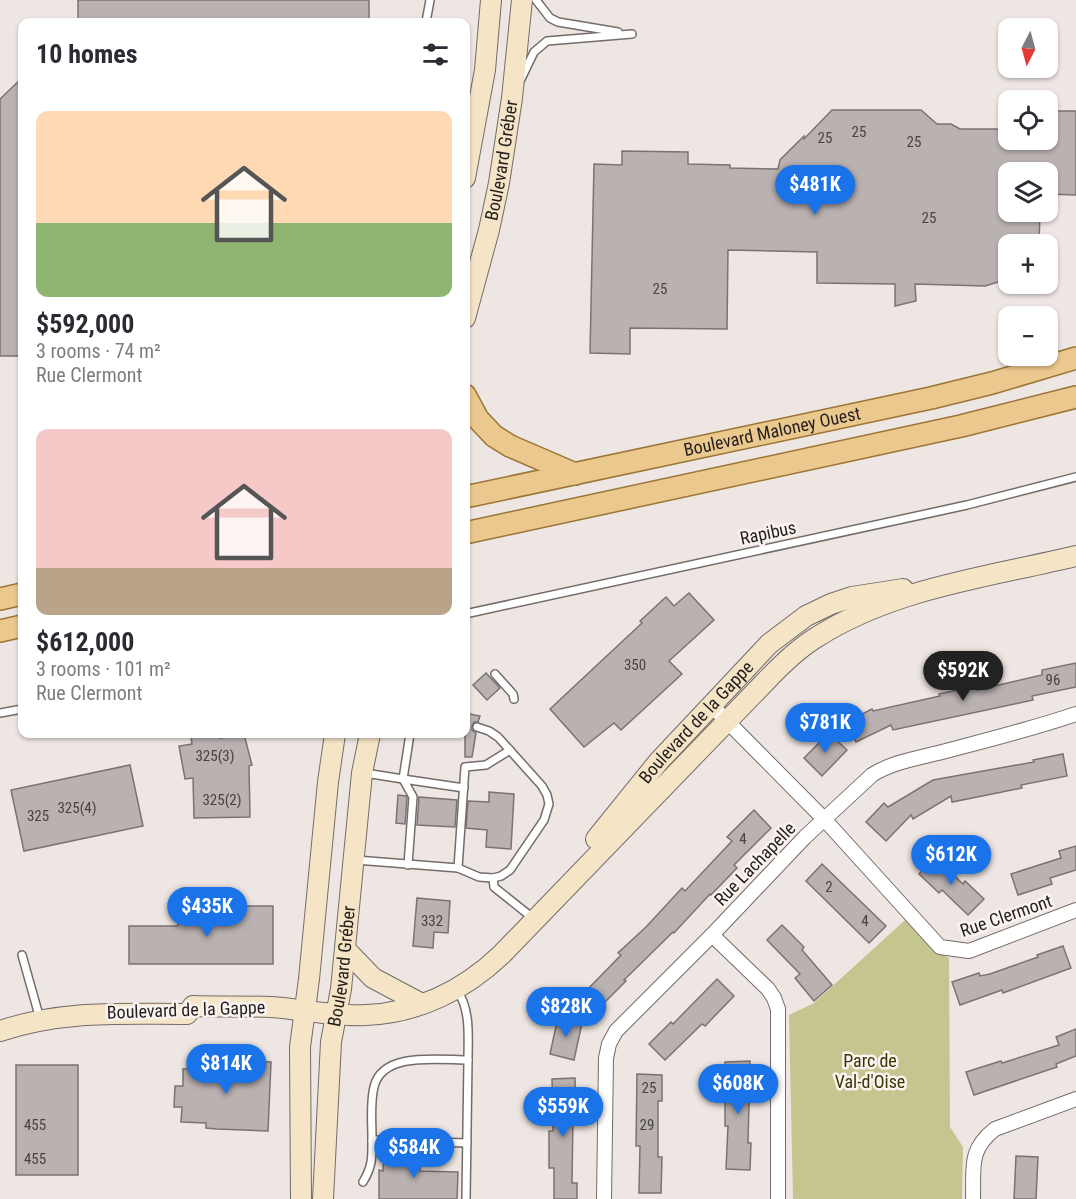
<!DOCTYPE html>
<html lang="en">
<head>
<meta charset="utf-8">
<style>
  body { margin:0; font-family:"Roboto Condensed",sans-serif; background:#f2f2f3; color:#2b2b33; height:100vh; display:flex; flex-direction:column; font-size:22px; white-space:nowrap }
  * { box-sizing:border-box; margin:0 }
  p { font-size:20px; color:#7c7c81 }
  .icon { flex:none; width:33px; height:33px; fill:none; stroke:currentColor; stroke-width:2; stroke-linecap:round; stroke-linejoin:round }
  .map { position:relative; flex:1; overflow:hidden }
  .side { position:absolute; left:18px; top:18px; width:452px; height:720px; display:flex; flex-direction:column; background:#fff; border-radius:12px; box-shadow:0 2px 4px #0004 }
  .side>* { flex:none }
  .needle { width:39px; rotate:186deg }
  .fabs { position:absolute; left:998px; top:18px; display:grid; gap:12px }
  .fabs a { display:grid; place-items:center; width:60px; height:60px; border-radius:12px; background:#fff; box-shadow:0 2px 4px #0004; font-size:30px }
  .price { position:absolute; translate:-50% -51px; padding:0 14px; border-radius:21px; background:#1a73e8; color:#fff; font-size:20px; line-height:39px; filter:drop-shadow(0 2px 3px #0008) }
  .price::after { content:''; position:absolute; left:50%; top:36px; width:18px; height:14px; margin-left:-9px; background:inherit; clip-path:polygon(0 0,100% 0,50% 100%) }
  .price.on { background:#222; color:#fff }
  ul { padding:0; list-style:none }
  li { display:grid; align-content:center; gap:12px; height:318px; padding:0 18px }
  li span { display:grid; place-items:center; height:186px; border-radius:12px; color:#555 }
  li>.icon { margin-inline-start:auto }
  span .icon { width:108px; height:108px; fill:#fffc; stroke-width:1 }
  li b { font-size:26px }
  h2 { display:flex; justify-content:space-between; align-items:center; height:72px; padding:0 18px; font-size:26px }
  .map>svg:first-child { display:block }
  .green { fill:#c5c68f }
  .building { fill:#bab1b1; stroke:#7b7373; stroke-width:1.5 }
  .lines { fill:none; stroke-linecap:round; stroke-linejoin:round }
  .lane-casing { stroke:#736c69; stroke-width:10 }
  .street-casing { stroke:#736c69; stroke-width:16 }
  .secondary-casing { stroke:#736c69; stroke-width:22 }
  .primary-casing { stroke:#9b7535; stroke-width:24 }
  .lane { stroke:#fff; stroke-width:7 }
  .street { stroke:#fff; stroke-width:14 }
  .secondary { stroke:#f5e4c6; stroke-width:20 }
  .primary { stroke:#ebc88e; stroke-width:21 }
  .labels { text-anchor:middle; stroke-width:5; stroke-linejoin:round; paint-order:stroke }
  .number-label { font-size:15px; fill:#474442 }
  .street-label { font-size:18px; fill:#211f1d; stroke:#fbf3ef }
  .park-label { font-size:18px; fill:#373703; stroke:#fbf3ef }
</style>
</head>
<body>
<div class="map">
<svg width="1076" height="1199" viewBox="0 0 1076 1199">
  <rect width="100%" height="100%" fill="#eee6e2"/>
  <!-- green -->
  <polygon class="green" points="905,920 936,950 949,958 950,1127 963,1147 962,1199 793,1199 789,1015 814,1003"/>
  <!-- building -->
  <g class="building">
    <rect x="78" y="0" width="291" height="22"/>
    <polygon points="22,78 22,356 0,356 0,99"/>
    <polygon points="832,110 921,110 937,124 951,124 960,129 1008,129 1008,140 1047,140 1047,111 1076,111 1076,195 1047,194 1047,172 1008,172 1008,212 1040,212 1039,244 1008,244 1008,279 985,286 915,284 916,301 895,306 895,284 817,283 817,252 728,250 727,329 630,328 630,354 590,353 594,164 622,165 622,151 688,152 688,164 730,165 730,168 778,169 780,160 804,136 804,139"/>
    <polygon points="689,593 714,620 669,661 682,674 621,730 614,723 584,747 550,709 642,623 640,621 666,597 674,606"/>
    <polygon points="1076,663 1076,687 1032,696 1033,700 893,730 891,725 856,742 846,722 872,709 873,711 940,696 939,694 976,686 977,690 1042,675 1042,670"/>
    <polygon points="486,673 500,688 487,700 473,685"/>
    <polygon points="465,713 480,716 478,722 474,722 472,726 472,730 476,733 472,757 465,757"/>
    <polygon points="829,733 847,750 822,776 804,758"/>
    <polygon points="207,734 220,734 220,738 244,734 252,765 249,766 250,817 194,818 193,778 185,779 179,746 192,744 191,737"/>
    <polygon points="1063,754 1067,776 1021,785 1022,788 952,802 951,796 913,819 911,815 886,841 866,822 884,803 888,807 933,780 1034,762 1033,760"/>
    <polygon points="130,765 143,826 24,851 11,790"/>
    <polygon points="489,792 514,794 511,849 486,847 487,830 466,828 468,801 489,802"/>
    <polygon points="398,795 406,796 407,798 405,824 396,823"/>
    <polygon points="419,797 457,800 455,827 417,825"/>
    <polygon points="754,810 771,828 734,865 737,868 711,895 710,894 674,933 673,932 624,980 626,981 600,1007 585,992 621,955 618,953 646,927 682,888 685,891 732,841 727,837"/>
    <polygon points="1076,846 1076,870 1050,878 1052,884 1018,895 1011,874 1061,858 1059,851"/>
    <polygon points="934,857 963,884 965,881 984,899 968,915 942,890 939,893 919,874"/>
    <polygon points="822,864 886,926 869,943 806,881"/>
    <polygon points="417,898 450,901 448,933 434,932 433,948 413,946"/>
    <polygon points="178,906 273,906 273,964 129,964 129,926 178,926"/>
    <polygon points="782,925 804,947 802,950 832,985 814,1001 795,978 800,974 767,940"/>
    <polygon points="1063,946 1071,968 1003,993 1002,990 960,1005 952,982 979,973 980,976 990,974 1038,957 1037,955"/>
    <polygon points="717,979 734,996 705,1026 702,1024 665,1060 649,1044 671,1022 673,1024"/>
    <polygon points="558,1017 582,1023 574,1060 550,1054"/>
    <polygon points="1076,1029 1076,1056 1056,1064 1057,1067 974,1095 966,1072 1001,1061 1002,1063 1059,1045 1056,1037"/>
    <polygon points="196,1059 271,1062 268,1131 217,1129 206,1128 206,1123 181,1122 182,1107 174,1107 175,1086 183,1086 183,1069 195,1069"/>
    <polygon points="750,1061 748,1143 751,1143 750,1170 726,1169 728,1126 725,1126 725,1062"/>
    <rect x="16" y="1065" width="62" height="110"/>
    <polygon points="637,1074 662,1075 662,1101 658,1101 658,1157 662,1157 661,1193 639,1193 640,1146 636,1146"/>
    <polygon points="575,1078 576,1115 573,1115 572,1183 577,1183 577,1199 554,1199 554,1168 549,1168 549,1131 553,1131 552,1079"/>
    <polygon points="384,1152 420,1152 420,1171 458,1172 457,1199 379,1199 379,1170 383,1171"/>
    <polygon points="1016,1156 1038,1157 1036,1199 1014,1199"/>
  </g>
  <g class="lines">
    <!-- lane casing -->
    <g class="lane-casing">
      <g id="lane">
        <polyline points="536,0 550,18 558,22 618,32"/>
        <polyline points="426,22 430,0"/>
        <polyline points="521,79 534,52 547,41 632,34"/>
        <polyline points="465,614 967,505 1076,477"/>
        <polyline points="495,674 513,694 514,699"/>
        <polyline points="0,713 22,709"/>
        <polyline points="365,773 403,779 410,734"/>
        <polyline points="403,779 413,797 408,865"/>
        <polyline points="403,779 464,788"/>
        <polyline points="356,860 458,868 479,877 493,878 501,876 510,870 544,820 549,804 547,795 542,786 498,737 489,731 477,727"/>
        <polyline points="458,868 465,767 486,765 510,750"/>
        <polyline points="493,878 494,887 534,919"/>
        <polyline points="22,955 40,1019"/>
        <path d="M457,990C471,1010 468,1037 468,1060"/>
        <polyline points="372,1140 467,1143"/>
        <path d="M363,1182C373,1165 372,1157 372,1138C372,1122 370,1103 374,1087C382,1051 440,1060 468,1060L466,1199"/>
      </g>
    </g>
    <!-- street casing -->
    <g class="street-casing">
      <g id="street">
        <polyline points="711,705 824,819 940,947 969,951 1076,910"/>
        <polyline points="712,935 768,989 774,998 778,1009 778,1199"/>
        <path d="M604,1199L606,1058L609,1044L616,1031L712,935L805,837L872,775C892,762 919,758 942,752C987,740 1032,729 1076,714"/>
        <path d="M973,1199C974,1168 968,1150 995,1129L1076,1099"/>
      </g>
    </g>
    <!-- secondary casing -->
    <g class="secondary-casing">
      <g id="secondary">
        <polyline points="465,178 485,70 491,0"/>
        <path id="s1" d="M465,318L489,230L499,183L512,98L522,0"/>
        <path id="s2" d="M596,839L659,761L769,644L806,616L831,604L852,597L903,589"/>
        <polyline points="345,949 373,978 422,1004"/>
        <path d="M0,1031C63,1010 121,1014 187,1014L193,1006C219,1007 245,1006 271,1007C302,1009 335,1017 366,1015C418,1013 464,990 501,955L765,682C781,665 797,649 817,637C894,588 989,577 1076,556"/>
        <polyline points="301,1199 300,1047 309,979 328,782 335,734"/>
        <path id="s3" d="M323,1199L331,1042L341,989L362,773L370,734"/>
      </g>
    </g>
    <!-- primary casing -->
    <g class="primary-casing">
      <g id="primary">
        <polyline points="465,395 478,419 494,436 510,446 575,474"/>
        <path id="s4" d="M465,497L931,398L992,383L1076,358"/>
        <polyline points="465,533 961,426 1076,397"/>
        <polyline points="0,599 22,594"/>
        <polyline points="0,631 22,626"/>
      </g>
    </g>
    <!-- lane -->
    <use href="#lane" class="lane"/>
    <!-- street -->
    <use href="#street" class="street"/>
    <!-- secondary -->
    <use href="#secondary" class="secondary"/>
    <!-- primary -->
    <use href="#primary" class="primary"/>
  </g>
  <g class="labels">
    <!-- number labels -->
    <g class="number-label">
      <text x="859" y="137">25</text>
      <text x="825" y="143">25</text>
      <text x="914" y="147">25</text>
      <text x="929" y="223">25</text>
      <text x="660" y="294">25</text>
      <text x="635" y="670">350</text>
      <text x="1053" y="685">96</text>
      <text x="215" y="761">325(3)</text>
      <text x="222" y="805">325(2)</text>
      <text x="77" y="813">325(4)</text>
      <text x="38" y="821">325</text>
      <text x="743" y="844">4</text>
      <text x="829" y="892">2</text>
      <text x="432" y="926">332</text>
      <text x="865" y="926">4</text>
      <text x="649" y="1093">25</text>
      <text x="35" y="1130">455</text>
      <text x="647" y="1130">29</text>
      <text x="35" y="1164">455</text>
    </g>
    <!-- street labels -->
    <g class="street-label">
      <text dy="6" stroke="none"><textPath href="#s1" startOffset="162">Boulevard Gréber</textPath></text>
      <text dy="6" stroke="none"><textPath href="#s4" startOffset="314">Boulevard Maloney Ouest</textPath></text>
      <text transform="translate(768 533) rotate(-12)" y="6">Rapibus</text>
      <text dy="6" stroke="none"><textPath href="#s2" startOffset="154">Boulevard de la Gappe</textPath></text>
      <text transform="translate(755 864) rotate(-46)" y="6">Rue Lachapelle</text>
      <text transform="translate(1006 916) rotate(-19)" y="6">Rue Clermont</text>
      <text dy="6" stroke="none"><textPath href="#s3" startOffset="234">Boulevard Gréber</textPath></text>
      <text transform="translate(186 1010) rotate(-2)" y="6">Boulevard de la Gappe</text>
    </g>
    <!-- park labels -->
    <g class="park-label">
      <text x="870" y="1067">Parc de<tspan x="870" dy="21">Val-d'Oise</tspan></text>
    </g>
  </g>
</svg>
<div class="fabs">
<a><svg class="needle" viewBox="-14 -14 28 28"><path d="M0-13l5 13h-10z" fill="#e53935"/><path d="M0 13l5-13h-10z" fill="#7c7c81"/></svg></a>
<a><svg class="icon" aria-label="locate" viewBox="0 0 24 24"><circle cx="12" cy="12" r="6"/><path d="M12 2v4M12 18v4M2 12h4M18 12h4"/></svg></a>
<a><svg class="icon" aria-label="layers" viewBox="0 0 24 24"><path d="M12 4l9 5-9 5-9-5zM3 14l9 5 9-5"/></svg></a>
<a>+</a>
<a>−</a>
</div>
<b class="price" style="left:815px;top:216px">$481K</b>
<b class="price on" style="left:963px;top:702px">$592K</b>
<b class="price" style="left:825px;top:754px">$781K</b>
<b class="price" style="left:951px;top:886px">$612K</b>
<b class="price" style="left:207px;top:938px">$435K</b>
<b class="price" style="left:566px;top:1038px">$828K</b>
<b class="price" style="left:226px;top:1095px">$814K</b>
<b class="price" style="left:738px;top:1115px">$608K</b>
<b class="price" style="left:563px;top:1138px">$559K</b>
<b class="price" style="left:414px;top:1179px">$584K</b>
<section class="side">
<h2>10 homes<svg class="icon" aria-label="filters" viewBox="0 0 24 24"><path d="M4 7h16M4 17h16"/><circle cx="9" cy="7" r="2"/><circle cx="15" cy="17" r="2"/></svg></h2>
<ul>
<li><span style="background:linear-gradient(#ffd9b3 60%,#8fb573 0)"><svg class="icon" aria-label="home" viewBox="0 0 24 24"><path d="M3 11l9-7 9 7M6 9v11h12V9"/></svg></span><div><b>$592,000</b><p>3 rooms · 74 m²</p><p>Rue Clermont</p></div></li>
<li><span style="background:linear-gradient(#f6c9c9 75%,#b9a48a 0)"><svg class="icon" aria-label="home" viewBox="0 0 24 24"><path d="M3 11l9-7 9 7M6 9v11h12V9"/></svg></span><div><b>$612,000</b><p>3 rooms · 101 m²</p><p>Rue Clermont</p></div></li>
</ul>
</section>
</div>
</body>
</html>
